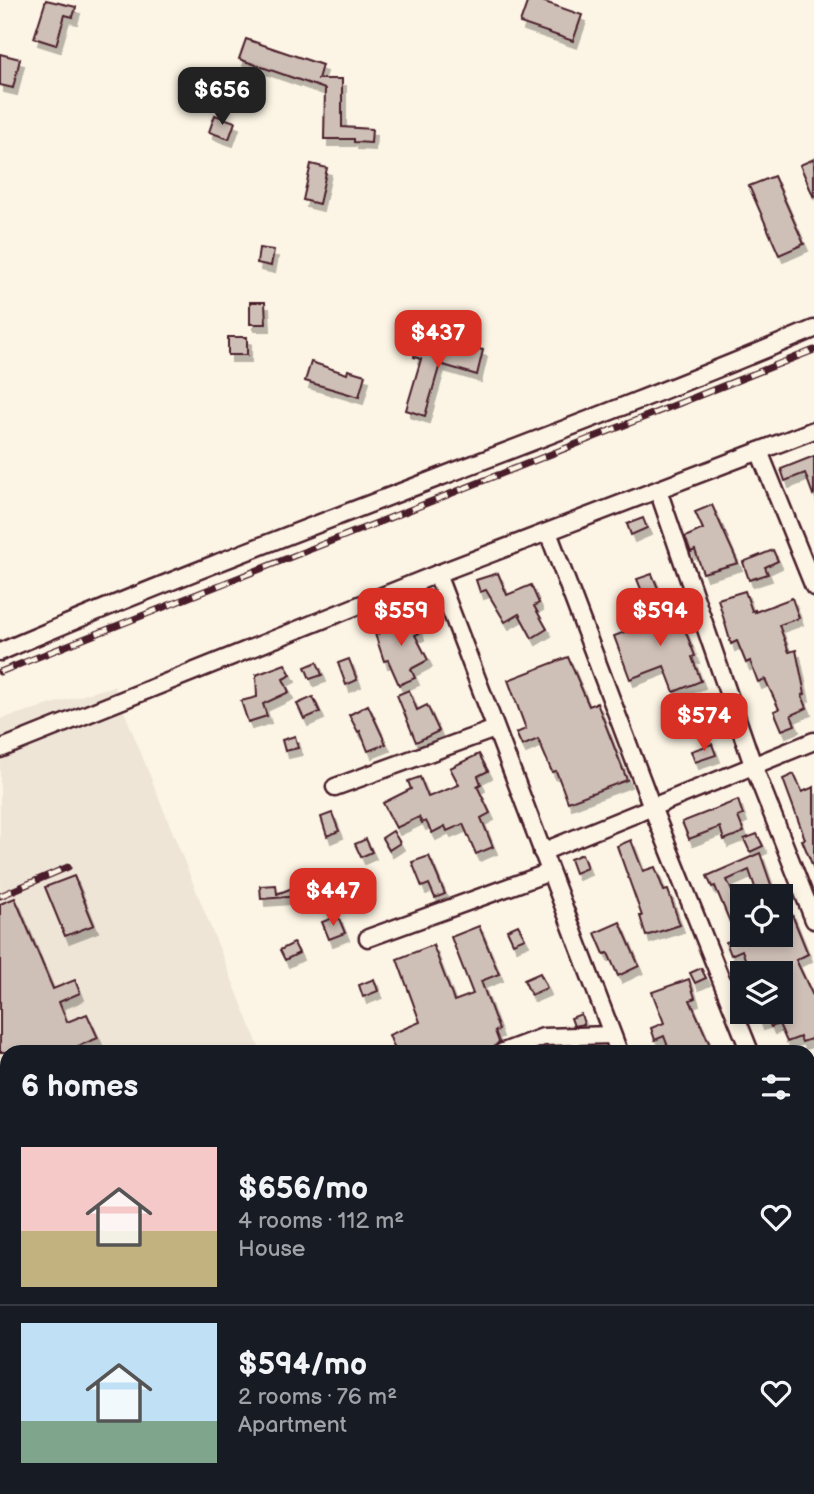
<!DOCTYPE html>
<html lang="en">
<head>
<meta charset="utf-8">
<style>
  body { margin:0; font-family:"Balsamiq Sans",sans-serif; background:#20242c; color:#f1f3f6; height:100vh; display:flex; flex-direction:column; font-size:26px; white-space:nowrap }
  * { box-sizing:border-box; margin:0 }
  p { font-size:23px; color:#9ea1a6 }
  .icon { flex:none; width:38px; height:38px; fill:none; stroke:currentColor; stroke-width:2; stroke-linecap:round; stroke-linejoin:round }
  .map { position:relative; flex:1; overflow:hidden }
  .drawer { position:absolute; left:0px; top:1045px; width:816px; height:450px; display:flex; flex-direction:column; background:#171b24; border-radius:21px 21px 0 0; box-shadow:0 4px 10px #0003 }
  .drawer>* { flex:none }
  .tools { position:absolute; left:730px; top:884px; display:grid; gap:14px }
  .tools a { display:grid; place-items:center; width:63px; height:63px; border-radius:0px; background:#171b24; box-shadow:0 4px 10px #0003; font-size:35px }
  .price { position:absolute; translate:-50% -60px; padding:0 16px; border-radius:14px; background:#d93025; color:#fff; font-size:23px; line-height:46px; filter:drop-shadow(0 2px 4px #0008) }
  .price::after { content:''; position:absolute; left:50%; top:42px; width:21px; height:16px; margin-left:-10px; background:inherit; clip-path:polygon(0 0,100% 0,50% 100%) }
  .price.selected { background:#222; color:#fff }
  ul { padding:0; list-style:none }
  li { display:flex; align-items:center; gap:21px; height:175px; padding:0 21px }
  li+li { border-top:2px solid #363941 }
  li span { display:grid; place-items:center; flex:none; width:196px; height:140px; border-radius:0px; color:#555 }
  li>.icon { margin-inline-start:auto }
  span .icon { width:84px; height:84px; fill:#fffc; stroke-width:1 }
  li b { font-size:30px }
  h2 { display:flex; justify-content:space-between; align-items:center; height:84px; padding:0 21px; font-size:30px }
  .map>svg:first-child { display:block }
  .built { fill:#eee5d7 }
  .building { fill:#cfc0b7; stroke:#4a1f2b; stroke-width:2; filter:url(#shadow) }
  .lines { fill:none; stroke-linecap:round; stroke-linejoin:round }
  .minor-casing { stroke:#4a1f2b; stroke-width:21 }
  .minor { stroke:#fcf5e5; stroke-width:16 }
  .rail-casing { stroke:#4a1f2b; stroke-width:7 }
  .rail { stroke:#fcf5e5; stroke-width:4.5; stroke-dasharray:13; stroke-linecap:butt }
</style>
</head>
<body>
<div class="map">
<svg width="814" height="1494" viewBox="0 0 814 1494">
  <defs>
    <filter id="shadow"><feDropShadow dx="4" dy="7" stdDeviation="0" flood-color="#0004"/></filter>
  </defs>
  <rect width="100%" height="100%" fill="#fcf5e5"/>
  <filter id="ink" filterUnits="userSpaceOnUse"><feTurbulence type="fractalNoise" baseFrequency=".0143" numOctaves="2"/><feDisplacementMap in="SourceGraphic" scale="14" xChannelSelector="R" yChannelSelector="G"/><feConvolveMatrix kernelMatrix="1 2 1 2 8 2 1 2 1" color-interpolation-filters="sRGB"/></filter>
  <g filter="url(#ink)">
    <!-- built -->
    <polygon class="built" points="114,686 261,1052 7,1052 7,1488 250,1488 236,1494 0,1494 0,719"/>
    <!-- building -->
    <g class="building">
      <polygon points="46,0 76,7 73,17 65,15 56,45 34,38"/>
      <polygon points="528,0 539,0 582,15 573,41 520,23"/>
      <polygon points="246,39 322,65 318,79 342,79 342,127 372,129 371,143 354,142 354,139 324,139 325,89 239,59"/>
      <polygon points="0,54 20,59 13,88 0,85"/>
      <polygon points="215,115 235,122 229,139 209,132"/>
      <polygon points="814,159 814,198 800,165"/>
      <polygon points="311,164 327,168 319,204 303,200"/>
      <polygon points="774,176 804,244 779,255 749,186"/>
      <polygon points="259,248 274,250 271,266 257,263"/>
      <polygon points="250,302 265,302 266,324 250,324"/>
      <rect x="228" y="337" width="19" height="18"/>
      <polygon points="418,339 466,352 468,346 483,350 477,375 440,364 425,416 406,410 421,359 414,357"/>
      <polygon points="311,362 347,374 348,370 365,375 359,397 305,381"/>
      <polygon points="814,456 814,494 813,495 805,473 785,481 781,469"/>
      <polygon points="712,505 738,563 703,573 695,550 691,552 685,537 703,529 695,512"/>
      <polygon points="643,518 647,528 631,535 627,524"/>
      <polygon points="773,550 778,561 765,567 768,574 749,580 743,562"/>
      <polygon points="498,573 507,595 531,585 539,603 534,606 547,629 532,638 519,614 505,622 486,590 480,592 476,580"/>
      <polygon points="652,574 660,593 645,599 637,579"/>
      <polygon points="745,591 752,611 755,610 755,612 792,598 799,618 779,625 789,652 796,650 805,694 802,695 807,708 791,715 795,725 782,730 774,711 779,709 765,679 758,682 750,661 746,663 737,641 731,644 718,599"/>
      <polygon points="671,594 695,656 692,657 701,681 674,692 664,666 630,679 614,636 663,618 656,599"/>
      <polygon points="414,616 420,633 415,635 428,660 411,669 415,678 399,685 388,660 384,661 375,634 378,634 376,627"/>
      <polygon points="568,657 589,706 597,703 627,780 568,802 556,771 552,772 538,739 522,746 516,733 526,729 508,680"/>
      <polygon points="349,659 357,680 346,685 338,663"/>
      <polygon points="317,662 322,675 310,679 305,667"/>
      <polygon points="285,664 291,675 283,679 289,692 263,704 267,716 248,722 241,701 257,697 256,675"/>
      <polygon points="409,690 417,710 427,705 439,731 416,742 397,695"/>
      <polygon points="313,697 320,712 304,719 297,704"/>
      <polygon points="702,702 705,715 685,721 681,709"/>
      <polygon points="368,705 386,744 368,751 360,731 358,732 349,715"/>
      <polygon points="295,736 298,748 285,751 282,740"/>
      <polygon points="712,744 716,755 695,762 691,751"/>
      <polygon points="479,754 488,771 478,776 481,784 477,786 490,813 481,818 493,847 476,854 463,824 447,831 445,826 432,833 426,821 422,823 419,817 396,828 383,803 411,789 408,781 420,777 428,797 459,785 450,768"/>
      <polygon points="794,774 802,792 814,787 814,869 802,840 805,839 783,779"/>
      <polygon points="738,800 743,815 738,817 744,832 724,840 720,827 689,839 682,822"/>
      <polygon points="332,813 339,831 327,836 321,817"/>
      <polygon points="393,831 400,843 389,850 382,838"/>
      <polygon points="757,834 763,846 750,852 744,839"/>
      <polygon points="366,839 372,852 361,857 355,844"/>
      <polygon points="631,840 643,871 655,867 664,891 668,890 680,925 646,936 640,916 642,916 617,846"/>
      <polygon points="760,853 775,896 758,896 749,870 727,880 738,905 742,903 742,934 780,934 780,916 791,912 808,954 796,960 814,998 814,1038 802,1042 800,1037 787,1042 779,1024 771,1027 768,1020 760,1023 756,1012 780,1012 780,993 785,992 780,981 780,973 777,973 775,967 759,973 750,973 742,950 731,955 726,942 735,939 735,934 715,886 712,887 707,876"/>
      <polygon points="582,854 587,868 575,873 570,859"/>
      <polygon points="429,856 445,894 435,898 429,884 422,887 412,862"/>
      <polygon points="74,876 94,925 65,936 45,887"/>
      <polygon points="333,880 338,893 323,894 319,885"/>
      <polygon points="310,881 315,895 261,899 260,886 276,885 277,894"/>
      <polygon points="15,898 53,989 75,980 80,993 59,1002 67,1022 87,1014 98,1038 78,1046 80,1052 0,1052 0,904"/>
      <polygon points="338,916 345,933 329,939 322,922"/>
      <polygon points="620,922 639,966 618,976 608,953 604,954 595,933"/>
      <polygon points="518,925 525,938 513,943 507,930"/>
      <polygon points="479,926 499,974 481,981 499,1030 495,1031 499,1042 495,1046 493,1052 432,1052 430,1046 416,1052 396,1052 389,1035 420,1022 397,959 433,945 454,1001 473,994 451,937"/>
      <polygon points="294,943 299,953 285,960 280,950"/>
      <polygon points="701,968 706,978 695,983 690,973"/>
      <polygon points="540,973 547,988 531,995 524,980"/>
      <polygon points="374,979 378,991 363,997 359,985"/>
      <polygon points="689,979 695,998 690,1000 713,1052 670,1052 664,1036 655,1040 651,1028 664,1023 652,992"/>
      <polygon points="581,1014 584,1024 574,1026 571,1018"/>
    </g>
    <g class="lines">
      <!-- minor casing -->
      <g class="minor-casing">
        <g id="minor">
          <polyline points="759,451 814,587"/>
          <polyline points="658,490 753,765 814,920"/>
          <polyline points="548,532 652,807 750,1052"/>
          <polyline points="437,574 619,1052"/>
          <path d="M0,652C268,537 545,442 814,329"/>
          <polyline points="0,749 437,574 814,430"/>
          <polyline points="335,787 495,729"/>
          <polyline points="542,852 814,741"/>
          <polyline points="368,938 550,872"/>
          <polyline points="503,1052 543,1037 612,1035"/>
          <polyline points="808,1073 814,1071"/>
          <polyline points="808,1207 814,1222"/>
          <polyline points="0,1328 7,1325"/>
          <polyline points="808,1359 814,1358"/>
          <polyline points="783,1488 786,1494"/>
          <polyline points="220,1494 248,1488"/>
        </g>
      </g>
      <!-- minor -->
      <use href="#minor" class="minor"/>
      <!-- rail casing -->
      <g class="rail-casing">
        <g id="rail">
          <polyline points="0,672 814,350"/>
          <polyline points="0,896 68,867"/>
        </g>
      </g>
      <!-- rail -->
      <use href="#rail" class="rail"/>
    </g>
  </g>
</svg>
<div class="tools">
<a><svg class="icon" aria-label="locate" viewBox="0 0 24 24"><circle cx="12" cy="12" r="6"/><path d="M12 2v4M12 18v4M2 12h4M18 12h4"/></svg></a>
<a><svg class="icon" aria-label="layers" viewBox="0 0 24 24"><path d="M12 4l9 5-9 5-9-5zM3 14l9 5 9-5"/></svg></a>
</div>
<b class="price selected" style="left:222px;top:127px">$656</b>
<b class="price" style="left:438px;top:370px">$437</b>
<b class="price" style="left:401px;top:648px">$559</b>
<b class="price" style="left:660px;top:648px">$594</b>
<b class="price" style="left:704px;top:753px">$574</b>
<b class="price" style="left:333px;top:928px">$447</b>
<section class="drawer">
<h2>6 homes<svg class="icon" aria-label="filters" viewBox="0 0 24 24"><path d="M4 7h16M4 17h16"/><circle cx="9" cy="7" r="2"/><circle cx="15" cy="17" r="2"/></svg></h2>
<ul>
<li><span style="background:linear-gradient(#f6c9c9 60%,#c2b280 0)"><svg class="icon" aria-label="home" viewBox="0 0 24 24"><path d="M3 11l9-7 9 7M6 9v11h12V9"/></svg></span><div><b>$656/mo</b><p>4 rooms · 112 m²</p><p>House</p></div><svg class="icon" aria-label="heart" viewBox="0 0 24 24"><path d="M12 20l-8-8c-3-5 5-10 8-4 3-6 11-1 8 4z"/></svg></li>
<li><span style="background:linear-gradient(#bfe0f5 70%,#7fa58c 0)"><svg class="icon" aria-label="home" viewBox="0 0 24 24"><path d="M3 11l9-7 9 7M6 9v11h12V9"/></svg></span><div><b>$594/mo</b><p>2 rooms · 76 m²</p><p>Apartment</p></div><svg class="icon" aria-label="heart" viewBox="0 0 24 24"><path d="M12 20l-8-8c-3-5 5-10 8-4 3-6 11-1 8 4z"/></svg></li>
</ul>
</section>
</div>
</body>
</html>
